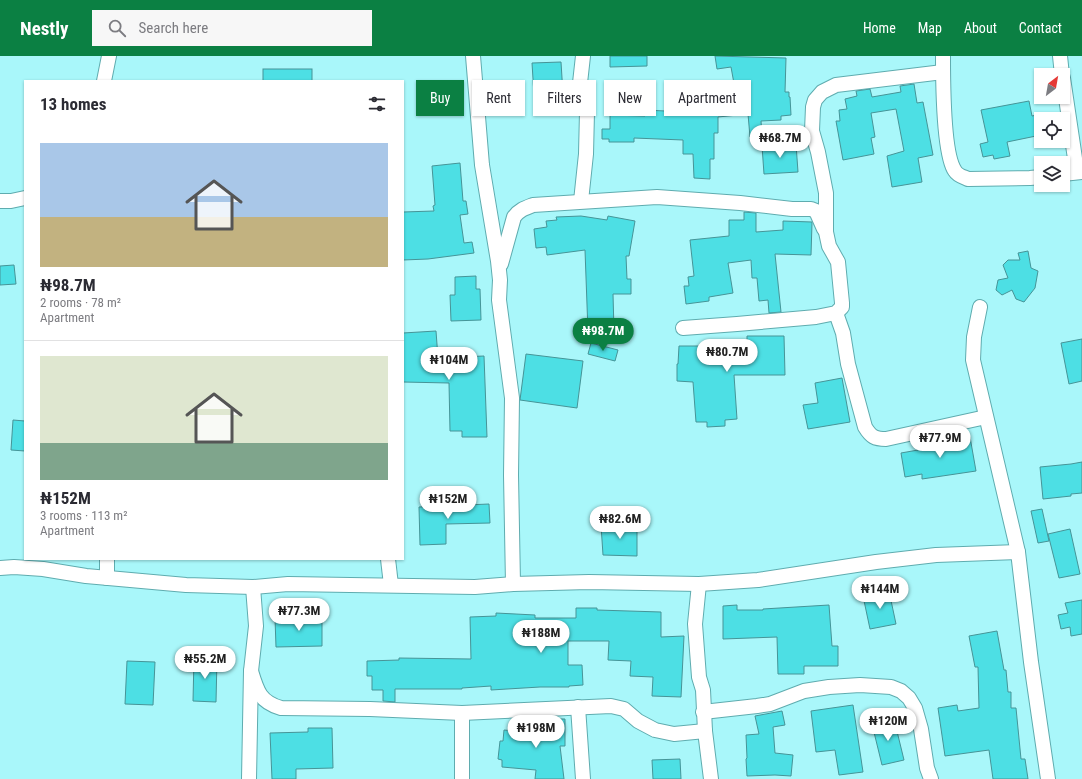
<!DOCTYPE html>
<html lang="en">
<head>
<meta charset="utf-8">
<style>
  body { margin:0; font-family:"Roboto Condensed",sans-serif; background:#f7f7f7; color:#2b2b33; height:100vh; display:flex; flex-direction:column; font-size:15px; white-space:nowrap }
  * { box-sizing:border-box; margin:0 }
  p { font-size:13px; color:#7c7c81 }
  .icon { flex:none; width:22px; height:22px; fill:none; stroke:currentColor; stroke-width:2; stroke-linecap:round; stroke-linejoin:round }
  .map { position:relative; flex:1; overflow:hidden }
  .drawer { position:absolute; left:24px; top:24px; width:380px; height:480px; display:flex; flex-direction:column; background:#fff; border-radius:0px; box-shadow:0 1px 3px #0004 }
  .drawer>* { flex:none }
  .hud { position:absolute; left:416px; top:24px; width:380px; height:36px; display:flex; gap:8px }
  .needle { width:26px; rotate:31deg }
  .controls { position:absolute; left:1034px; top:12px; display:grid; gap:8px }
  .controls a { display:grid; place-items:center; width:36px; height:36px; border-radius:0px; background:#fff; box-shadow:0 1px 3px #0004; font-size:20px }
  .price { position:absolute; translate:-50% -34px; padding:0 9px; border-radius:14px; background:#fff; color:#222; font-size:13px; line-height:26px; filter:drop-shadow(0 1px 2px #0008) }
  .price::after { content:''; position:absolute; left:50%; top:24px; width:12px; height:9px; margin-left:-6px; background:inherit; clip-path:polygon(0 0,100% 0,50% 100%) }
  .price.selected { background:#0b8043; color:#fff }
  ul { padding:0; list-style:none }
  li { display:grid; align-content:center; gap:8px; height:212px; padding:0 16px }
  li+li { border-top:1px solid #e1e1e2 }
  li span { display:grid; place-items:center; height:124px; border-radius:0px; color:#555 }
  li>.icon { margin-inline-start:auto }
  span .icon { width:72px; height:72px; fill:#fffc; stroke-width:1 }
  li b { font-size:17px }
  h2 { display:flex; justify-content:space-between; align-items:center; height:48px; padding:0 16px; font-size:17px }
  .chip { padding:0 14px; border-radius:0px; background:#fff; box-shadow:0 1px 3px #0004; font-size:14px; line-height:36px }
  .chip.selected { background:#0b8043; color:#fff }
  header { display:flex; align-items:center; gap:24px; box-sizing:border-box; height:56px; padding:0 20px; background:#0b8043; color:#fff }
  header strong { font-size:19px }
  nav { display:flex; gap:22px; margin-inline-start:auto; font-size:14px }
  .search { width:280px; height:36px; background:#f7f7f7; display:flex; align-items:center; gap:10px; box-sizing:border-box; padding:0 14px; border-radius:0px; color:#7c7c81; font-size:15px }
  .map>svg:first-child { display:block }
  .building { fill:#4ddfe4; stroke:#469497 }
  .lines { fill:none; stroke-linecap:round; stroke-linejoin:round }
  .minor-casing { stroke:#5facaf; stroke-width:16 }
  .minor { stroke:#fff; stroke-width:14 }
</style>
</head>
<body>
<header>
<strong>Nestly</strong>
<div class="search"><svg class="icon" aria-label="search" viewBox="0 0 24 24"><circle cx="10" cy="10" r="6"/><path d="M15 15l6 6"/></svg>Search here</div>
<nav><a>Home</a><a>Map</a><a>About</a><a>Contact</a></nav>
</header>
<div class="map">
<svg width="1082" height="723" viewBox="0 0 1082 723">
  <rect width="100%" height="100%" fill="#a9f7fa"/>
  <!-- building -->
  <g class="building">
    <polygon points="610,0 647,0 647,10 610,11"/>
    <polygon points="715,0 786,2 785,36 789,36 789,41 790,41 791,59 781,60 781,64 761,65 762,80 750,81 748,58 718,61 718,77 714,77 714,103 710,103 710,123 694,122 693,98 683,98 683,84 634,82 634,86 609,86 609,83 602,83 602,73 610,73 610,59 645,60 645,54 686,56 686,45 693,45 692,36 730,34 730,33 735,33 731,11 717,13"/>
    <polygon points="561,6 563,38 534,39 532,7"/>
    <rect x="263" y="13" width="49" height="12"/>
    <polygon points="914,28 917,47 923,46 933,99 918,102 922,126 892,131 887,100 904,95 896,53 871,57 875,81 871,82 874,98 843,104 836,65 840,65 839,54 847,53 845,43 857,40 856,35 870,33 872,41 901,36 900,30"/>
    <polygon points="1029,45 1032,60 1041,58 1041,79 1007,86 1010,100 994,103 993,99 983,101 980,88 988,86 981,54"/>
    <polygon points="796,88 798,116 764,118 762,90"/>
    <polygon points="460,107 463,145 466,145 468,158 460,159 464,187 472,186 474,197 428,203 403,204 403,156 434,155 433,150 435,149 432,110"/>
    <polygon points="744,156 756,157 756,176 783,174 783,165 812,166 812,167 811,199 775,198 781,256 769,257 768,244 759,245 757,222 752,222 751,204 728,207 733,237 709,241 709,245 686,248 684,230 689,230 688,221 694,220 690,184 729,180 729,164 744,164"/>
    <polygon points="581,160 607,164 608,160 635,165 629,200 626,200 627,223 631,223 631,238 613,238 614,275 588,276 585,194 547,199 546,191 536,192 534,173 547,171 546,165 557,164 556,161"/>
    <polygon points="1028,195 1031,212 1038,215 1035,232 1024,246 1016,243 1012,234 1002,239 996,234 998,224 1008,222 1003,209 1008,204 1020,204 1018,197"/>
    <polygon points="14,209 16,228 0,229 0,210"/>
    <polygon points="476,220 476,233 480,233 481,264 451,265 450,239 455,239 455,221"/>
    <polygon points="436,275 438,302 484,300 487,381 462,381 462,375 450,375 449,327 403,326 403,277"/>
    <polygon points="747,280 784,280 785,319 734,319 737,363 725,364 725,370 707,371 707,366 696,366 693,326 677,325 677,308 678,308 679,290 707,290 707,286 747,287"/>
    <polygon points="1082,283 1082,325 1069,328 1061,287"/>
    <polygon points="591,287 618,294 615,305 588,298"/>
    <polygon points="526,298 583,305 577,352 520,344"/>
    <polygon points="842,322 850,366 808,373 803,349 818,347 815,327"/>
    <polygon points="13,364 25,365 25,395 11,394"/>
    <polygon points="970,381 976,415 922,423 922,418 905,421 901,397 918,394 917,390"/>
    <polygon points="1082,406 1082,437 1071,438 1071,440 1043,443 1040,411 1071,408"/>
    <polygon points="489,448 490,467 446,468 446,488 420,489 419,451"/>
    <polygon points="1042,453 1049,485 1038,487 1031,455"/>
    <polygon points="619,468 637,469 637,500 603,499 601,469"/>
    <polygon points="1070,473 1080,518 1059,522 1048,478"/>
    <polygon points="889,535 896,568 870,573 863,540"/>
    <polygon points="1082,544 1082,578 1071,580 1070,571 1061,573 1058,559 1068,557 1065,547"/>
    <polygon points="737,549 737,554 763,554 763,553 829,549 832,590 838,590 838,610 804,610 804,618 778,618 777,581 723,583 723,550"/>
    <polygon points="576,552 597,552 597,554 661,556 661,581 684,580 681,641 652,640 653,621 630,620 631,605 608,604 609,585 568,585 568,609 582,609 583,629 569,630 569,631 540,631 491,634 491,630 462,632 462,633 395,633 395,646 383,645 383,634 372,634 372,620 367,620 367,605 399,604 399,602 471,603 470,561 496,560 496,557 535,559 535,562 576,562"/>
    <polygon points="322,561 322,590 276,591 275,562"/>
    <polygon points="997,575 1004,614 1006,614 1008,636 1011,636 1011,652 1016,652 1021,703 1025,703 1028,723 993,723 989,694 945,700 938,652 957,649 958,655 979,652 978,611 975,611 969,580"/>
    <polygon points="194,602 217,603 216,646 193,645"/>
    <polygon points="127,605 155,606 153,649 125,648"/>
    <polygon points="853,649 863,716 839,719 835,694 816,696 811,655"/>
    <polygon points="782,655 785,669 773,671 775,697 793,699 791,720 775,719 747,720 746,703 747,702 746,679 759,678 755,660"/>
    <polygon points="536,663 565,663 565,690 560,690 564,723 535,723 536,714 502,711 502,704 498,703 500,685 503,685 504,674 536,677"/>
    <polygon points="894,663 904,704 882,709 872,668"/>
    <polygon points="308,672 332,672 333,712 296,713 296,723 272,723 270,677 308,676"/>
    <polygon points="680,703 681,723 653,723 652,704"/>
  </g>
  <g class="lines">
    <!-- minor casing -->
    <g class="minor-casing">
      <g id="minor">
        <polyline points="473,0 482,109 498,205 500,224 499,244 512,342 511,419 513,528"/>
        <path d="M943,0C943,23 943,98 955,115C958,120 964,121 968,123L1030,122L1041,121"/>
        <polyline points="1060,0 1062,19"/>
        <polyline points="1063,22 1077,116"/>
        <polyline points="104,25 109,0"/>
        <polyline points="1063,118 1082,116"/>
        <polyline points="0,145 11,145 25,142"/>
        <polyline points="581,145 586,98 587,56 580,27 583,0"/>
        <path d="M501,208L514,161C519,154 525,152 533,149L657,141L740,147L792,153H811L816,155L824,173"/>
        <polyline points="980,251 974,281 973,304 1018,496 1031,606 1048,723"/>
        <path d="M836,257L843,277L848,308L865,371C871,381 875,383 886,383L986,361"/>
        <polyline points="683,272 737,268 816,261 836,257 842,251 842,247 838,206 829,190 826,176 826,137 818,96 812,75 813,51 815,44 822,36 836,29 943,16"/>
        <polyline points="388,503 391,529"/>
        <polyline points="0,512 14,511 43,513 86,520 186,529 253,531 288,528 475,531 513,528 589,526 699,528 758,524 876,506 936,499 1018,496"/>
        <polyline points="107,522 107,503"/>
        <polyline points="699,528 695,568 699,621 703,634 705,675 711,723"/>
        <path d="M251,615C257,635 260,646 281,652L370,653L462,657L611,650L624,653L638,665L655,674L674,678L705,675"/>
        <polyline points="578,651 583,723"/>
        <polyline points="703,656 757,650 770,648 804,635 829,631 860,629 891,631 901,635 909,642 915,652 921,673 927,712 931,723"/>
        <polyline points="249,723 251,615 256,570 253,531"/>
        <polyline points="462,723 462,657"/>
      </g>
    </g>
    <!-- minor -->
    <use href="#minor" class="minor"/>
  </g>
</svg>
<div class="controls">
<a><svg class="needle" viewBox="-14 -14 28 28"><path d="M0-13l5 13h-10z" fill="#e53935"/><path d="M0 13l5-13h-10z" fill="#7c7c81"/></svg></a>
<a><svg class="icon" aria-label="locate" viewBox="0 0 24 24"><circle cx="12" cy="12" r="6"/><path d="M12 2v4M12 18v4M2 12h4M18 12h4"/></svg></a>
<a><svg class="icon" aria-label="layers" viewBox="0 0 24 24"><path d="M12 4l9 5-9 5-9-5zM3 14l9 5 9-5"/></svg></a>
</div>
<b class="price" style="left:780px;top:103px">₦68.7M</b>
<b class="price selected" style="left:603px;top:296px">₦98.7M</b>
<b class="price" style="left:727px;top:317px">₦80.7M</b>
<b class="price" style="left:449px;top:325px">₦104M</b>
<b class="price" style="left:940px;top:403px">₦77.9M</b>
<b class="price" style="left:448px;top:464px">₦152M</b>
<b class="price" style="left:620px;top:484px">₦82.6M</b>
<b class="price" style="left:880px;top:554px">₦144M</b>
<b class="price" style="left:299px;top:576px">₦77.3M</b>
<b class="price" style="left:541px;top:598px">₦188M</b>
<b class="price" style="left:205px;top:624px">₦55.2M</b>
<b class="price" style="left:888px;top:686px">₦120M</b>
<b class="price" style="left:536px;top:693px">₦198M</b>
<div class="hud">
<a class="chip selected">Buy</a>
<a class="chip">Rent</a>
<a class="chip">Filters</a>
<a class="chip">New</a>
<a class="chip">Apartment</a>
</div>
<section class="drawer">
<h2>13 homes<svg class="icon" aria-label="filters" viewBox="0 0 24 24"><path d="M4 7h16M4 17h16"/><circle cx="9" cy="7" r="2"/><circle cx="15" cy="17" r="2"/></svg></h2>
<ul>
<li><span style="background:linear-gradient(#a9c7e8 60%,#c2b280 0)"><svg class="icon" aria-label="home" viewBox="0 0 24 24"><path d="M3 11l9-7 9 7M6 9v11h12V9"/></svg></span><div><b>₦98.7M</b><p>2 rooms · 78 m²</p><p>Apartment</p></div></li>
<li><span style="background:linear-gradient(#dfe7d0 70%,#7fa58c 0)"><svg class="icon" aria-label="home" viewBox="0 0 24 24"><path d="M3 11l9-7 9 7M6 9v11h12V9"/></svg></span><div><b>₦152M</b><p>3 rooms · 113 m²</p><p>Apartment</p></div></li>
</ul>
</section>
</div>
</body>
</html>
